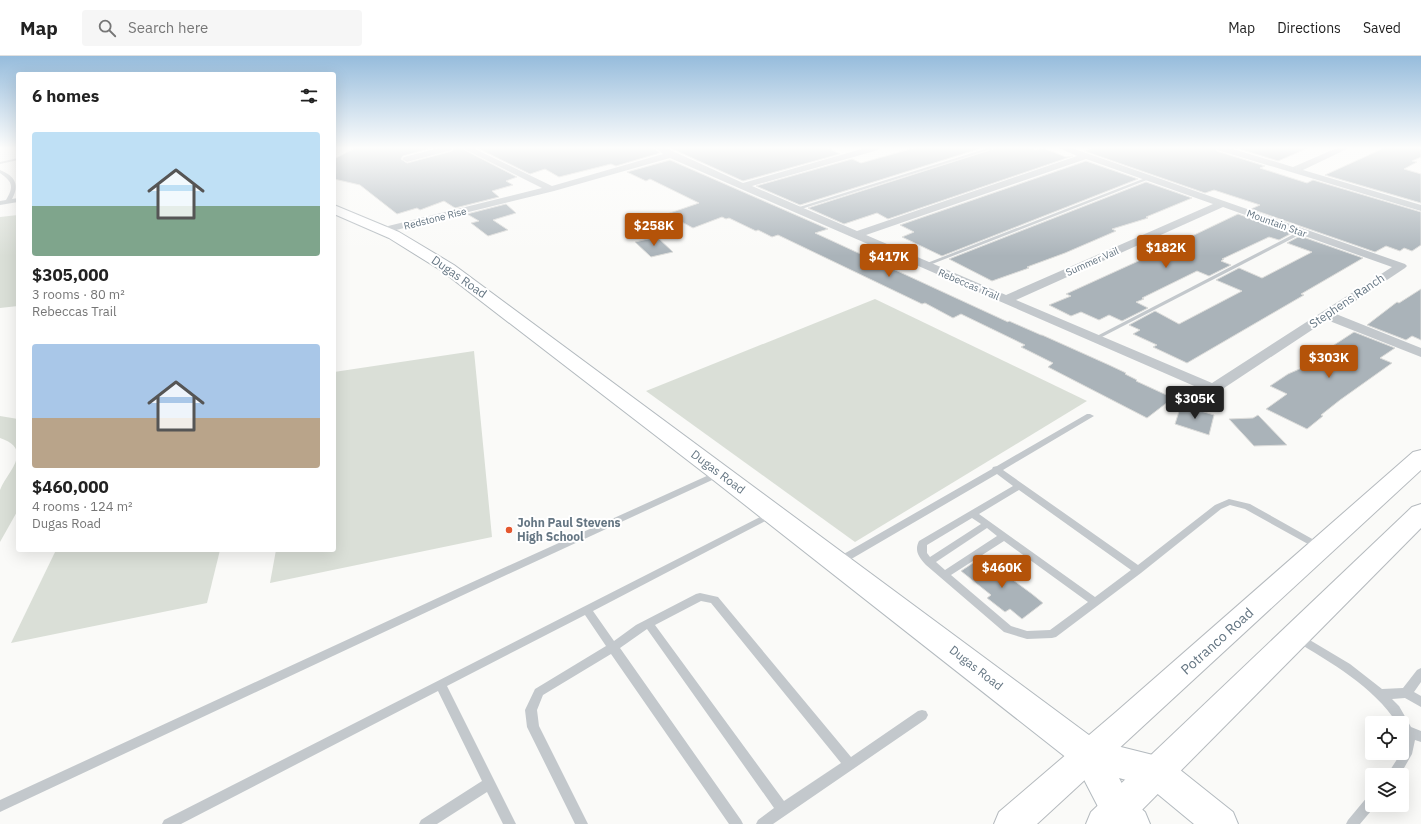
<!DOCTYPE html>
<html lang="en">
<head>
<meta charset="utf-8">
<style>
  body { margin:0; font-family:"IBM Plex Sans",sans-serif; background:#f6f6f6; color:#222; height:100vh; display:flex; flex-direction:column; font-size:15px; white-space:nowrap }
  * { box-sizing:border-box; margin:0 }
  p { font-size:13px; color:#767676 }
  .icon { flex:none; width:22px; height:22px; fill:none; stroke:currentColor; stroke-width:2; stroke-linecap:round; stroke-linejoin:round }
  .map { position:relative; flex:1; overflow:hidden }
  .details { position:absolute; left:16px; top:16px; width:320px; height:480px; display:flex; flex-direction:column; background:#fff; border-radius:4px; box-shadow:0 4px 16px #0002 }
  .details>* { flex:none }
  .fabs { position:absolute; left:1365px; top:660px; display:grid; gap:8px }
  .fabs a { display:grid; place-items:center; width:44px; height:44px; border-radius:4px; background:#fff; box-shadow:0 4px 16px #0002; font-size:20px }
  .price { position:absolute; translate:-50% -34px; padding:0 9px; border-radius:4px; background:#b45309; color:#fff; font-size:13px; line-height:26px; filter:drop-shadow(0 1px 2px #0008) }
  .price::after { content:''; position:absolute; left:50%; top:24px; width:12px; height:9px; margin-left:-6px; background:inherit; clip-path:polygon(0 0,100% 0,50% 100%) }
  .price.active { background:#222; color:#fff }
  ul { padding:0; list-style:none }
  li { display:grid; align-content:center; gap:8px; height:212px; padding:0 16px }
  li span { display:grid; place-items:center; height:124px; border-radius:4px; color:#555 }
  li>.icon { margin-inline-start:auto }
  span .icon { width:72px; height:72px; fill:#fffc; stroke-width:1 }
  li b { font-size:17px }
  h2 { display:flex; justify-content:space-between; align-items:center; height:48px; padding:0 16px; font-size:17px }
  header { display:flex; align-items:center; gap:24px; box-sizing:border-box; height:56px; padding:0 20px; background:#fff; border-bottom:1px solid #e0e0e0 }
  header strong { font-size:19px }
  nav { display:flex; gap:22px; margin-inline-start:auto; font-size:14px }
  .search { width:280px; height:36px; background:#f6f6f6; display:flex; align-items:center; gap:10px; box-sizing:border-box; padding:0 14px; border-radius:4px; color:#767676; font-size:15px }
  .map>svg:first-child { display:block }
  .green { fill:#dadfd7 }
  .building { fill:#aab3b9; stroke:#dcdcda }
  .lines { fill:none; stroke-linecap:round; stroke-linejoin:round }
  .secondary-casing { stroke:#b3babf; stroke-width:2 }
  .primary-casing { stroke:#b5babe; stroke-width:2 }
  .lane { fill:#c3c8cc; fill-rule:evenodd }
  .street { fill:#c3c8cc; fill-rule:evenodd }
  .secondary { fill:#fff; fill-rule:evenodd }
  .primary { fill:#fff; fill-rule:evenodd }
  .poi-dot { fill:#e4572e; stroke:#fff; stroke-width:1.5 }
  .labels { text-anchor:middle; stroke-width:4; stroke-linejoin:round; paint-order:stroke }
  .far-street-label { font-size:10px; fill:#657683; stroke:#fff }
  .street-label { font-size:12px; fill:#657683; stroke:#fff }
  .poi-label { font-size:12px; font-weight:bold; fill:#657683; stroke:#fff; text-anchor:start }
  .near-street-label { font-size:14px; fill:#657683; stroke:#fff }
</style>
</head>
<body>
<header>
<strong>Map</strong>
<div class="search"><svg class="icon" aria-label="search" viewBox="0 0 24 24"><circle cx="10" cy="10" r="6"/><path d="M15 15l6 6"/></svg>Search here</div>
<nav><a>Map</a><a>Directions</a><a>Saved</a></nav>
</header>
<div class="map">
<svg width="1421" height="768" viewBox="0 0 1421 768">
  <rect width="100%" height="100%" fill="#fafaf8"/>
  <!-- green -->
  <g class="green">
    <polygon points="18,159 18,250 0,252 0,161"/>
    <polygon points="875,243 1087,345 855,486 646,335"/>
    <polygon points="474,295 492,481 270,527 276,494 334,494 334,316"/>
    <path d="M0,360L18,363V454L0,486C0,476 0,442 0,434C7,416 35,394 0,382Z"/>
    <polygon points="56,494 220,494 207,547 11,587"/>
  </g>
  <!-- building -->
  <g class="building">
    <polygon points="355,92 432,92 403,100 401,103 407,107 452,95 454,92 461,92 517,121 506,125 513,129 492,135 499,141 455,152 444,145 420,154 417,152 397,158 360,129 334,123 334,103"/>
    <polygon points="477,92 654,92 660,97 616,110 611,108 559,121 545,113 530,118"/>
    <polygon points="670,92 828,92 840,98 743,125"/>
    <polygon points="914,92 982,92 800,149 756,130 852,103 861,107"/>
    <polygon points="996,92 1030,92 1036,94 1043,92 1066,101 1073,100 888,163 877,157 844,168 808,152"/>
    <polygon points="1092,92 1215,92 1217,95 1265,110 1260,112 1307,127 1313,124 1421,156 1421,189 1412,195 1404,192 1400,195 1386,190 1375,196 1251,153 1260,149 1214,134 1205,137 1084,95"/>
    <polygon points="1236,92 1306,92 1306,93 1278,105"/>
    <polygon points="1384,92 1421,92 1421,101 1412,105 1417,106 1404,113 1421,118 1421,147 1325,119"/>
    <polygon points="670,104 828,173 815,177 1008,266 1009,265 1041,279 1042,279 1109,309 1126,317 1125,318 1137,324 1136,325 1173,342 1147,362 1048,311 1053,307 1021,291 1025,289 961,258 953,262 925,247 922,248 778,179 772,181 758,174 756,175 729,162 726,163 722,161 693,172 667,158 699,147 650,123 646,125 627,116"/>
    <polygon points="1086,105 1138,123 942,200 902,181 914,176 900,169"/>
    <polygon points="1146,126 1192,142 1146,161 1148,162 1112,173 1116,175 1065,197 1027,211 1029,212 992,225 949,203"/>
    <polygon points="506,148 516,157 493,164 508,174 488,180 471,167 479,165 467,158"/>
    <polygon points="1238,158 1292,177 1279,184 1269,181 1222,203 1224,203 1221,205 1231,209 1209,220 1197,215 1142,242 1144,243 1136,246 1148,252 1122,265 1109,259 1099,264 1081,256 1071,260 1049,249 1071,240 1066,238 1167,192"/>
    <polygon points="1300,180 1363,202 1301,238 1304,239 1187,307 1153,291 1157,289 1133,278 1140,274 1129,269 1155,255 1179,268 1242,235 1216,224 1239,212 1262,222 1312,196 1287,187"/>
    <polygon points="657,181 673,196 651,201 635,186"/>
    <polygon points="1421,233 1421,284 1412,280 1406,284 1367,269 1397,246 1399,247"/>
    <polygon points="1354,276 1395,292 1380,302 1392,307 1340,344 1321,359 1323,360 1307,373 1266,353 1287,338 1270,330 1288,318 1304,311 1333,291 1331,291"/>
    <polygon points="1181,349 1214,359 1209,379 1175,368"/>
    <polygon points="1258,359 1287,389 1254,390 1229,363 1253,362"/>
    <polygon points="982,501 1032,538 1043,547 1022,563 1010,553 1005,556 987,542 991,539 961,515"/>
  </g>
  <g class="lines">
    <!-- secondary casing -->
    <g class="secondary-casing">
      <polygon id="secondary" points="334,149 399,176 454,209 1097,685 1157,700 1169,705 1233,756 1238,768 1194,768 1148,730 1119,722 1130,743 1145,756 1150,768 1107,768 1077,710 712,423 442,215 389,182 334,158"/>
    </g>
    <!-- primary casing -->
    <g class="primary-casing">
      <g id="primary">
        <polygon points="1421,394 1421,414 1037,768 994,768 999,756 1116,656 1413,396"/>
        <polygon points="1421,448 1421,472 1128,768 1086,768 1091,756 1412,451"/>
      </g>
    </g>
    <!-- lane -->
    <g class="lane">
      <polygon points="988,92 995,92 798,154 793,153"/>
      <polygon points="18,102 18,104 0,108 0,106"/>
      <path d="M0,114C15,120 20,129 12,143L18,142V146L0,149V145L6,144C14,131 13,126 0,117Z"/>
      <polygon points="1148,121 1152,122 927,210 922,209"/>
      <polygon points="1300,175 1305,176 1098,283 1094,283 1093,282"/>
      <path d="M1087,358H1090L1094,360L1003,414L1138,509L1215,449L1229,443L1250,448L1323,489L1325,491L1323,493L1320,494L1317,493L1245,453L1230,449L1221,453L1141,517L1056,581L1052,582L1027,583L1004,576L926,509C919,501 914,495 919,485L1013,430L997,418L841,509L838,510L835,509L833,506L835,503L992,413L993,411L997,410ZM1019,434L1131,514L1095,541L979,458ZM972,462L981,468L930,501L927,497V489ZM987,472L997,480L945,514L936,506ZM1004,485L1088,546L1050,574L1027,575L1011,570L951,519Z"/>
      <polygon points="720,414 724,417 723,419 461,540 0,756 0,744 455,534"/>
      <path d="M772,455L775,456L776,458L775,460L593,555L614,585L636,569L696,538L700,537L718,541L851,701L918,655L922,654L926,655L928,659L926,663L773,768H756L758,764L774,752L647,573L620,592L741,764L743,768H729L611,598L543,639L537,654L539,670L588,768H575L527,671L525,654L535,633L606,590L585,559L447,630L516,768H503L487,736L437,768H419L421,764L482,725L438,635L181,768H162L164,764ZM701,545L711,547L841,707L784,745L655,569Z"/>
      <path d="M1298,577L1350,608L1382,633L1403,632L1417,614L1421,612V626L1414,636L1421,640V651L1405,642L1392,643L1399,650L1411,671L1421,675V686L1415,684L1412,698L1400,719H1387L1401,697H1402L1403,684L1402,667H1397C1373,630 1331,607 1294,584L1293,581L1294,578Z"/>
      <polygon points="1372,738 1372,749 1376,749 1360,768 1346,768 1348,764 1368,740"/>
    </g>
    <!-- street -->
    <g class="street">
      <polygon points="438,92 453,92 452,94 407,106 402,103 404,101"/>
      <path d="M462,92H473L552,130L663,98L655,92H666L743,127L865,92H879L878,94L752,130L857,175L1077,100L1059,92H1072L1405,208L1407,210L1405,212L1336,258L1421,292V301L1327,264L1218,336L1213,337L1208,336L670,102L554,135L384,177L380,176L379,174L380,172L542,132ZM1086,103L1213,148L1006,239L866,179ZM1223,151L1392,211L1212,327L1016,244Z"/>
      <polygon points="1216,92 1230,92 1293,111 1337,92 1349,92 1303,114 1421,149 1421,155 1217,94"/>
    </g>
    <!-- secondary -->
    <use href="#secondary" class="secondary"/>
    <!-- primary -->
    <use href="#primary" class="primary"/>
  </g>
  <!-- sky -->
  <linearGradient id="sky" x2="0" y2="1"><stop stop-color="#96bcdc"/><stop offset="0.46" stop-color="#fdfdfc"/><stop offset="1" stop-color="#fdfdfc" stop-opacity="0"/></linearGradient>
  <rect width="1421" height="200" fill="url(#sky)"/>
  <!-- markers -->
  <circle class="poi-dot" cx="509" cy="474" r="4"/>
  <g class="labels">
    <!-- far-street labels -->
    <g class="far-street-label">
      <text transform="translate(435 162) rotate(-14)" y="4">Redstone Rise</text>
      <text transform="translate(1277 167) rotate(20)" y="4">Mountain Star</text>
      <text transform="translate(1092 205) rotate(-24)" y="4">Summer Vail</text>
      <text transform="translate(969 228) rotate(23)" y="4">Rebeccas Trail</text>
    </g>
    <!-- street labels -->
    <g class="street-label">
      <text transform="translate(459 221) rotate(35)" y="4">Dugas Road</text>
      <text transform="translate(1347 245) rotate(-34)" y="4">Stephens Ranch</text>
      <text transform="translate(718 416) rotate(37)" y="4">Dugas Road</text>
      <text transform="translate(976 612) rotate(38)" y="4">Dugas Road</text>
    </g>
    <!-- poi labels -->
    <g class="poi-label">
      <text x="517" y="471">John Paul Stevens<tspan x="517" dy="14">High School</tspan></text>
    </g>
    <!-- near-street labels -->
    <g class="near-street-label">
      <text transform="translate(1217 585) rotate(-42)" y="5">Potranco Road</text>
    </g>
  </g>
</svg>
<div class="fabs">
<a><svg class="icon" aria-label="locate" viewBox="0 0 24 24"><circle cx="12" cy="12" r="6"/><path d="M12 2v4M12 18v4M2 12h4M18 12h4"/></svg></a>
<a><svg class="icon" aria-label="layers" viewBox="0 0 24 24"><path d="M12 4l9 5-9 5-9-5zM3 14l9 5 9-5"/></svg></a>
</div>
<b class="price" style="left:654px;top:191px">$258K</b>
<b class="price" style="left:1166px;top:213px">$182K</b>
<b class="price" style="left:889px;top:222px">$417K</b>
<b class="price" style="left:1329px;top:323px">$303K</b>
<b class="price active" style="left:1195px;top:364px">$305K</b>
<b class="price" style="left:1002px;top:533px">$460K</b>
<section class="details">
<h2>6 homes<svg class="icon" aria-label="filters" viewBox="0 0 24 24"><path d="M4 7h16M4 17h16"/><circle cx="9" cy="7" r="2"/><circle cx="15" cy="17" r="2"/></svg></h2>
<ul>
<li><span style="background:linear-gradient(#bfe0f5 60%,#7fa58c 0)"><svg class="icon" aria-label="home" viewBox="0 0 24 24"><path d="M3 11l9-7 9 7M6 9v11h12V9"/></svg></span><div><b>$305,000</b><p>3 rooms · 80 m²</p><p>Rebeccas Trail</p></div></li>
<li><span style="background:linear-gradient(#a9c7e8 60%,#b9a48a 0)"><svg class="icon" aria-label="home" viewBox="0 0 24 24"><path d="M3 11l9-7 9 7M6 9v11h12V9"/></svg></span><div><b>$460,000</b><p>4 rooms · 124 m²</p><p>Dugas Road</p></div></li>
</ul>
</section>
</div>
</body>
</html>
